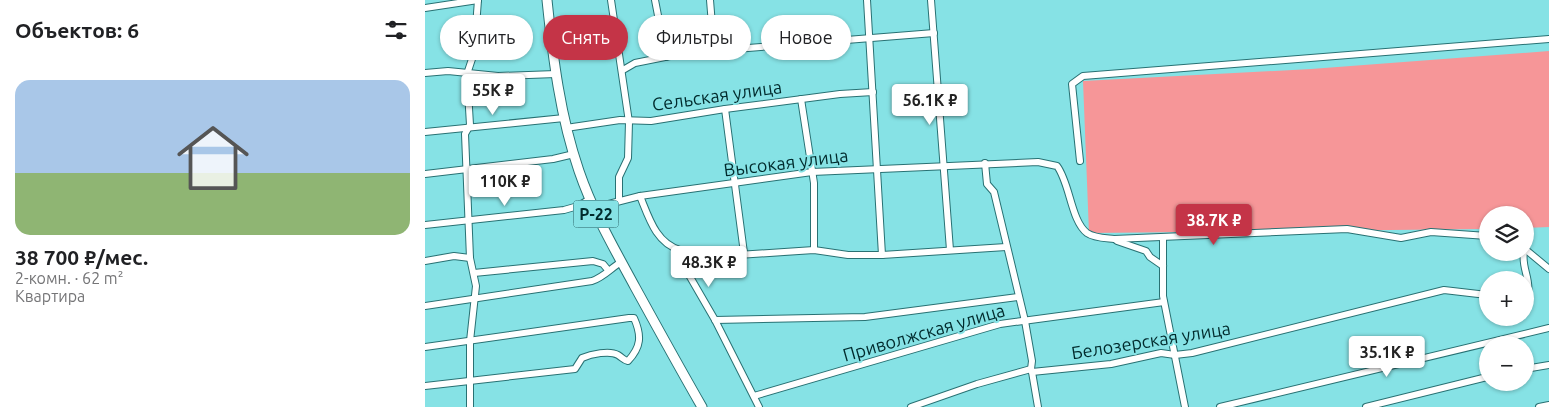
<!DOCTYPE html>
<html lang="ru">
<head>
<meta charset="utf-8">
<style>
  body { margin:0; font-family:Ubuntu,sans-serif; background:#f6f6f6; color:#202124; height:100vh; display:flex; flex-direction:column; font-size:19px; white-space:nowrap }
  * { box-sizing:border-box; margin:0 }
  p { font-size:16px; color:#757577 }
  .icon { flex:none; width:28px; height:28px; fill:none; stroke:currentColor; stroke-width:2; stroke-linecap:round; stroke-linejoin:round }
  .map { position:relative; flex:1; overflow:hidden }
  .sheet { display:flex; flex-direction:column; background:#fff; width:425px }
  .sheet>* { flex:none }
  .banner { position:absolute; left:15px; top:15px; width:475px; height:45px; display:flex; gap:10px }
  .controls { position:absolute; left:1054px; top:206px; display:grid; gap:10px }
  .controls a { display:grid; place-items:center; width:55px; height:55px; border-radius:50%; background:#fff; box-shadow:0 1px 4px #0004; font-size:25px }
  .price { position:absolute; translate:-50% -42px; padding:0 11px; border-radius:5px; background:#fff; color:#222; font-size:16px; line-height:32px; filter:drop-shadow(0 1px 2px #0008) }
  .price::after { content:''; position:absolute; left:50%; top:30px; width:15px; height:11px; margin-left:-8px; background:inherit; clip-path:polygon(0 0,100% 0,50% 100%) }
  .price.current { background:#c43447; color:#fff }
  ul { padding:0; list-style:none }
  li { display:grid; align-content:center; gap:10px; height:265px; padding:0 15px }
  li+li { border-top:1px solid #e0e0e0 }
  li span { display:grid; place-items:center; height:155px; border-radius:15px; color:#555 }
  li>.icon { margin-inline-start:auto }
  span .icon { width:90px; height:90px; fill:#fffc; stroke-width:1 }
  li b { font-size:21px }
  h2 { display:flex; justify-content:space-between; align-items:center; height:60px; padding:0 15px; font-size:21px }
  .tag { padding:0 18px; border-radius:22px; background:#fff; box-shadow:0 1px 4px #0004; font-size:18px; line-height:45px }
  .tag.current { background:#c43447; color:#fff }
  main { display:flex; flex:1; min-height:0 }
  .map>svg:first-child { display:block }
  .green { fill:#f69698 }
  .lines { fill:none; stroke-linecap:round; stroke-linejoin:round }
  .minor-casing { stroke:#287173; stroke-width:8 }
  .highway-casing { stroke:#287173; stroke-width:11 }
  .minor { stroke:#fff; stroke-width:6 }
  .highway { stroke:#fff; stroke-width:9 }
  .labels { text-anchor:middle; stroke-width:4; stroke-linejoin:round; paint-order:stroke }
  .shield { fill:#86e2e5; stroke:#286164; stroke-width:1 }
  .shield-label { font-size:16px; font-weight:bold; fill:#002a2c }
  .street-label { font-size:18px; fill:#002a2c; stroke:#86e2e5 }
</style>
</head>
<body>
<main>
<section class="sheet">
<h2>Объектов: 6<svg class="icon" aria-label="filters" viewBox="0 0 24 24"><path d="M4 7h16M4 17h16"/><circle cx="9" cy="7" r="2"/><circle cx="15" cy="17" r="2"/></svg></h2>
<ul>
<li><span style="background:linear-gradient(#a9c7e8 60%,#8fb573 0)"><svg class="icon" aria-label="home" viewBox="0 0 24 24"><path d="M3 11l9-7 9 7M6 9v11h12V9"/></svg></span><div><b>38 700 ₽/мес.</b><p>2-комн. · 62 m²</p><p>Квартира</p></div></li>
</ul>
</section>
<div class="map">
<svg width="1124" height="407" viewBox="0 0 1124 407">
  <rect width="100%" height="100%" fill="#86e2e5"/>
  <!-- green -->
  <polygon class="green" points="1124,51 1124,227 1100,228 1100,215 1062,215 1062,229 664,233 658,81 886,69"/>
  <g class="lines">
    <!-- minor casing -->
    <g class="minor-casing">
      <g id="minor">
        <polyline points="186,0 204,122 203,158 194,177 194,201"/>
        <polyline points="230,0 241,57"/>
        <polyline points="285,0 289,50"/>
        <polyline points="442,0 457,255"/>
        <polyline points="506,0 525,250"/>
        <polyline points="0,8 53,0"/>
        <polyline points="198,70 210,63 260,53 509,33"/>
        <polyline points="0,73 23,71 73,76 131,74"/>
        <polyline points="376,99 389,183 389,250"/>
        <polyline points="300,109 319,253"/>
        <polyline points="141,128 195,120 226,121 300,109 415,94 448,92"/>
        <polyline points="0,132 139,118"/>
        <polyline points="655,161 647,84 658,76 1124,39"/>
        <polyline points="560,163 562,184 569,192 600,321 607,361 606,369"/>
        <polyline points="0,174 128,159 149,154"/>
        <path d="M215,196C224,218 231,243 255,250L257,263L290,320L334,407"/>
        <path d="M168,208L215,196L387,172L613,162L632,166C645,183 646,221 662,233C669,238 680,238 689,239L922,229L976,238L1006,232L1062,236"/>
        <polyline points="0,225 139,210 153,206 165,199"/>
        <polyline points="738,237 738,296 760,407"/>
        <polyline points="692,241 721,251 725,257 738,266"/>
        <polyline points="1100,249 1124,269"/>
        <polyline points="255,250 270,250 285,254 313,255 389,250 423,255 457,255 581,247"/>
        <path d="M1099,252C1096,267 1106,279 1103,294L1100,296"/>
        <polyline points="0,261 29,256 45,258"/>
        <polyline points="49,273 168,261 178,264 183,270"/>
        <path d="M0,306L167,281C179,277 186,268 196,262"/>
        <polyline points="290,320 440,317 593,297"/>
        <path d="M0,347L204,318H209C217,336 216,347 203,361C198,360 198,358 193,355C185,350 166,354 157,358L150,369L0,386"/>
        <polyline points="1100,369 1124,365"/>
        <polyline points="607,372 613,407"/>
        <polyline points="329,396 575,324 739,302"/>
        <polyline points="45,407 45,341 51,286 45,258 40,134 45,125 42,74 49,53 53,0"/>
        <polyline points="486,407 552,384 606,369 607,372 686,364 736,353 750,355 767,353 1019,290 1062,295"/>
        <polyline points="795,407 1124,328"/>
        <polyline points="941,407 1062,377"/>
        <polyline points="1114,407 1124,405"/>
      </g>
    </g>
    <!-- highway casing -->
    <g class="highway-casing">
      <path id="highway" d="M122,0C128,58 135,116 154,171C168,212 190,250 210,287C232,327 254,367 277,407"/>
    </g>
    <!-- minor -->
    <use href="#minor" class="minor"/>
    <!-- highway -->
    <use href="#highway" class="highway"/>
  </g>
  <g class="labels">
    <!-- shield labels -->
    <rect class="shield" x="148.5" y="200.5" width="45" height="27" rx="4"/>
    <g class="shield-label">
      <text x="171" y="220">Р-22</text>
    </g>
    <!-- street labels -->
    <g class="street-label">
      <text transform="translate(292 96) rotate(-8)" y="6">Сельская улица</text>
      <text transform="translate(361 163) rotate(-7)" y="6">Высокая улица</text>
      <text transform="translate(499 333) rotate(-16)" y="6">Приволжская улица</text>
      <text transform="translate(726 341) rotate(-9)" y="6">Белозерская улица</text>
    </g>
  </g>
</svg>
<div class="controls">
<a><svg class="icon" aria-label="layers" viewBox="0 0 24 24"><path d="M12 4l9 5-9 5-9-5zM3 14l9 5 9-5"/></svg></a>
<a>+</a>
<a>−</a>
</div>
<b class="price" style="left:68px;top:116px">55K ₽</b>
<b class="price" style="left:505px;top:126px">56.1K ₽</b>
<b class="price" style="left:80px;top:207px">110K ₽</b>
<b class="price current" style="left:789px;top:246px">38.7K ₽</b>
<b class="price" style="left:284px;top:288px">48.3K ₽</b>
<b class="price" style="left:962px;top:378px">35.1K ₽</b>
<div class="banner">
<a class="tag">Купить</a>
<a class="tag current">Снять</a>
<a class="tag">Фильтры</a>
<a class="tag">Новое</a>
</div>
</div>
</main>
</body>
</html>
